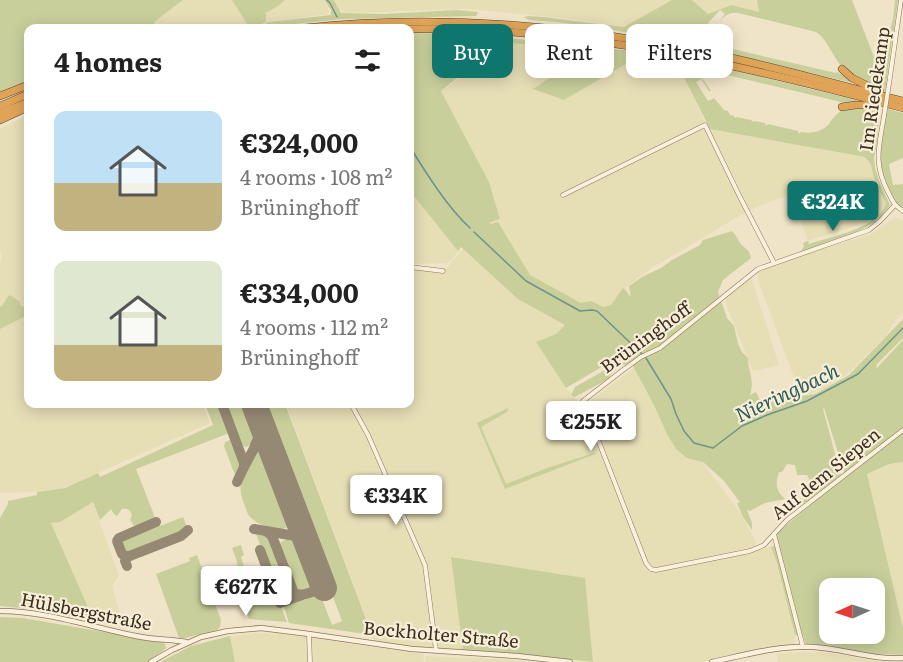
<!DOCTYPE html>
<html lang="en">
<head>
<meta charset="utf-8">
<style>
  body { margin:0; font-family:Literata,serif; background:#f6f6f6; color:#222; height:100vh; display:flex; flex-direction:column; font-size:22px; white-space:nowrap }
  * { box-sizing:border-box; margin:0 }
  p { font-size:20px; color:#767676 }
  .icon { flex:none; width:33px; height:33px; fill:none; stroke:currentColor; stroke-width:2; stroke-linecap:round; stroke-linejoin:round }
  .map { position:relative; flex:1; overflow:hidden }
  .sheet { position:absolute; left:24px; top:24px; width:390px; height:384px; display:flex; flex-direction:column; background:#fff; border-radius:12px; box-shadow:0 3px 15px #0003 }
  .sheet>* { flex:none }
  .banner { position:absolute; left:432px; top:24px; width:381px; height:54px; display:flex; gap:12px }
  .needle { width:39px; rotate:267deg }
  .fabs { position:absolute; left:819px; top:578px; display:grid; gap:12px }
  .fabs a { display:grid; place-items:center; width:66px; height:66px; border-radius:12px; background:#fff; box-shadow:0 3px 15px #0003; font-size:30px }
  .price { position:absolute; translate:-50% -51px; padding:0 14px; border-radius:6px; background:#fff; color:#222; font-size:20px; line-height:39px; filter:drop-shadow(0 2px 3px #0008) }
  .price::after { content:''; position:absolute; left:50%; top:36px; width:18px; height:14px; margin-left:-9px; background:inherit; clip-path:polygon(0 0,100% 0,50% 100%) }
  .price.selected { background:#0f766e; color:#fff }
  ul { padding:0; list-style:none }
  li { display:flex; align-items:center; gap:18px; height:150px; padding:0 30px }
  li span { display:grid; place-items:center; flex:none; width:168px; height:120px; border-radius:12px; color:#555 }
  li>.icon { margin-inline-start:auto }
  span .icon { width:72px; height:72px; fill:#fffc; stroke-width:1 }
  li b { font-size:26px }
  h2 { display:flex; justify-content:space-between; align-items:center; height:72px; padding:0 30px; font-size:26px }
  .pill { padding:0 21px; border-radius:12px; background:#fff; box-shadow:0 3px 15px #0003; font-size:21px; line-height:54px }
  .pill.selected { background:#0f766e; color:#fff }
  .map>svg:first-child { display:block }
  .farmland { fill:#e6deb5 }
  .green { fill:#c9cf9b; fill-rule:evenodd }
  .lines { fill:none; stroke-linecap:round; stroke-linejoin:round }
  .stream { stroke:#6f938a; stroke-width:1.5 }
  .taxiway { stroke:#968974; stroke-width:10 }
  .runway { stroke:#968974; stroke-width:26 }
  .minor-casing { stroke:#8d765c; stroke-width:5 }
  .tertiary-casing { stroke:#8d765c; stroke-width:6 }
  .motorway-casing { stroke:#5b4430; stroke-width:8 }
  .minor { stroke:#faf1dc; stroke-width:4 }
  .tertiary { stroke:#faf1dc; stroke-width:4.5 }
  .motorway { stroke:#e0a458; stroke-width:7 }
  .minor-bridge-casing { stroke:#8d765c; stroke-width:5; stroke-linecap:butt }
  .minor-bridge { stroke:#faf1dc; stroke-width:4 }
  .labels { text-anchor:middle; stroke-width:4.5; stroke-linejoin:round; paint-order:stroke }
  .street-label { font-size:18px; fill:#3d2e20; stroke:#f7eed8 }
  .water-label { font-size:20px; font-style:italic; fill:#2f5d5a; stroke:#f7eed8 }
</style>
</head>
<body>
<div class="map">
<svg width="903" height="662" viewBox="0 0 903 662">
  <rect width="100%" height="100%" fill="#f0e4c8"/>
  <!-- farmland -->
  <g class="farmland">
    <polygon points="183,0 232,0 249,28 155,28 154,22"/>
    <polygon points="285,0 323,0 329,10 329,14 266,22 265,13 278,6"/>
    <polygon points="335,0 672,0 625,27 564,18 465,9 344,13 339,8"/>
    <polygon points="692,0 757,0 760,12 731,5 708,14"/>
    <polygon points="487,39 585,50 586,52 533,89 564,100 636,58 648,58 679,68 706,124 571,189 572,192 699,129 706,130 746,212 652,268 626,287 633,307 580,310 556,334 536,342 566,388 584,408 649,573 771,547 777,563 795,634 794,645 702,662 593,662 584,578 452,557 463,650 438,648 426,566 370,436 353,404 410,404 410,268 443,273 460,252 471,234 480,226 500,220 489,182 441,91 476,67 485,78 488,75 481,62"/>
    <polygon points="28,115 28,304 24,308 10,295 7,297 5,304 0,307 0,265 2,255 0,250 0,129"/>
    <polygon points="710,129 870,158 887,203 872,220 808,241 791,194 750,210"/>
    <polygon points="410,147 463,243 451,261 446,263 410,264"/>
    <polygon points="895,217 903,221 903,313 895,321 884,338 850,372 825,388 806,395 793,375 758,280 758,272 783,262 873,233"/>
    <polygon points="751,277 779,365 753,371 727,307 725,296"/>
    <polygon points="28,315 28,404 203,404 210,423 64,488 34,492 0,493 0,329"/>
    <polygon points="645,360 677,429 740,512 756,542 754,547 659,567 652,567 648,563 632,525 588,408 591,400"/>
    <polygon points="286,404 349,404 361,424 424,565 434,647 433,648 375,642"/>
    <polygon points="903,462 903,628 867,474 889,464"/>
    <polygon points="93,503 119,576 112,586 124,628 94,622 51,523 60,522 86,505"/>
    <polygon points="262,633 307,637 309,662 235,662 230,636"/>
    <polygon points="310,638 423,654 424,662 310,662"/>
    <polygon points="801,652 828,653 884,662 778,662 777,654"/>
    <polygon points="426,656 515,660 534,662 426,662"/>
  </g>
  <!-- green -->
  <g class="green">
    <polygon points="0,0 183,0 154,22 155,28 28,28 28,83 0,93"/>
    <polygon points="232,0 285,0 278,6 266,13 266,22 254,28 219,28 247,24"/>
    <polygon points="324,0 334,0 341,13 384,14 457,10 478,12 476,16 340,19 258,28 268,22 331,15 331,10"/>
    <path d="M672,0H692L708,14L731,5L759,12L757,0H852L879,70L893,19L895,0H898L885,91C870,84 854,79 842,67C832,56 828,40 816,32L738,13C729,12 724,16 718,23L725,14L720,10L708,23L713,29L704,37L680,42L596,27L556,22L530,20L523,17L529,16L543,17L624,27Z"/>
    <path d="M410,33L471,34H477L478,36L480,37L475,63L441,91L489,182L500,219L489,223L491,224L498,222L530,275L581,303L591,301L603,307L611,305L623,288L631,297L629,286L642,277L661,268L672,260L700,245L703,240L732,231C736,235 737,238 740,243C745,250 748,246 751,258L723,280L718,292L727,318L734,326L738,344L742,352L748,358C748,373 755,378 750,395L756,392L761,402L815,394L849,375L903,319V338L877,364L876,369L903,340V462L889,464L867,474L903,628V655L874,654L830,647L808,645L805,642L803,636L795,635L777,563L771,547L778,545L776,536L777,533L845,475L824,408L823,409L841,476L799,507L814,487L807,475H797L795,465L787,464L782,472H779C775,484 776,491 785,499L765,503L750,511L747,510L752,523V530L743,517L737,503L740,502L724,481L703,462L687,458L676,449L667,434L654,405L632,364L627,366L624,364L614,370L605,365L566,388L536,342L556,334L565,325L518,299L461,247L458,251L410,191ZM830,588H874V633H830Z"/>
    <polygon points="487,36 587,46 631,51 636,58 564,100 533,89 586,53 585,50 490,41 487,38"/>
    <polygon points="703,42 715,43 715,45 836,73 837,72 857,84 693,45"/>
    <polygon points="684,59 730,69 860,101 843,103 837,101 710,71 699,68"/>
    <path d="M681,64C697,73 701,75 711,91H709L701,79L696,82L708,101L714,98L724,110L728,111L730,115L734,116L735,118L737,117L751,120L753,122L754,121L765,123L766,126L768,124L798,131L799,134L801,132C807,133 809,133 815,132C831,128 829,119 841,111C852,104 868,106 880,110L877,142L874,158L875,168L880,183L890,205C875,232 828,242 800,252L804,247L803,243L808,241L809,244C832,236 878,229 886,203L880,192L878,181L877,183L874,178L871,164L865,157L710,129L679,68Z"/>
    <polygon points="888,109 903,113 903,158 889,164 893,185 903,184 903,210 895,205 882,177 878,157"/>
    <path d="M10,295L20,302V305L23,307L28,304V315L0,329V307C6,304 4,298 10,295Z"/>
    <polygon points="605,370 613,372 608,379 575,397 571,395 575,387"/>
    <path d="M205,404H219L229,428L228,432L227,434L136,469L156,520L135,527L130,520L132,515C130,510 128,508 122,509L117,516L114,514L111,509L100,520L93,502L60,522L51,523L94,621L39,610L0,606V518L8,504V501L37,495V492L65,488L98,473L100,477L213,425Z"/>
    <polygon points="224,404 249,404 259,431 251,446 245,447 239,443"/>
    <polygon points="261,404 285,404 372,635 289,623 283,604 319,591 332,625 342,621"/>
    <polygon points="508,408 507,412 481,427 506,484 547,468 597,452 590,456 505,489 477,423"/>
    <polygon points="230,440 232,441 242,465 236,478 224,446 225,442"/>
    <path d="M260,450L267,452L292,519C290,538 258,526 250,517C247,514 246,508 244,504C239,490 239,482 246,468C250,460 251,453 260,450Z"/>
    <polygon points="183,517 187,527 181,532 128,553 123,551 120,542 122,538 157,524 160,526"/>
    <polygon points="256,534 267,535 270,538 291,594 290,597 283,600 280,599"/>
    <polygon points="287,539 297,540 301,543 314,579 315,582 312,588 303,592 297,591 293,586 279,551 279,546 281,542"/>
    <path d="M241,545L244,555L241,557L251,587L249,593L241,598L232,576C242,568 236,559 232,548Z"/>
    <polygon points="197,555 221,620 220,627 217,630 185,638 179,638 156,574 190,561 189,558"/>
    <polygon points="451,557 585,578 593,662 528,655 463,650"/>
    <polygon points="271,582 272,584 287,622 249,619 242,600 250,595 254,588"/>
    <polygon points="0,617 23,618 162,642 165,644 166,648 163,651 147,662 0,662"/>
    <polygon points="230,636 235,662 160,662 191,646"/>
  </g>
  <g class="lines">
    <!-- stream -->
    <g class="stream">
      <polyline points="327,0 330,3 337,17"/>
      <path d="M410,147C426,173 448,208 470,228"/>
      <polyline points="474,232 526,281 580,311 592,310 597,311 642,354"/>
      <polyline points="646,358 671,399 676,414 684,431 694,443 713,448 742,426 767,415 807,401 858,374 903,328"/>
    </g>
    <!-- taxiway -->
    <g class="taxiway">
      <polyline points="222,404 244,463 244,467 237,482"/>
      <polyline points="255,445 262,430 262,424"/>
      <polyline points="244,467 257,443 265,442 271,447"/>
      <polyline points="254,529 301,537 307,542"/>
      <path d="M266,531L272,536L294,593C303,597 316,592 321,584L319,575"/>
      <polyline points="290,535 298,531 300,525 299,521"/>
      <polyline points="260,550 280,603 302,595"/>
      <polyline points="128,557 122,554 117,541 119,538 156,522"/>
      <polyline points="127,566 125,561 127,557 181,536 188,530"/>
    </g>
    <!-- runway -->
    <polyline class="runway" points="254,404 324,588"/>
    <!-- minor casing -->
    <g class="minor-casing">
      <g id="minor">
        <polyline points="889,84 901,0"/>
        <path d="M884,116C879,147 873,163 888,192C893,202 894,205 903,211"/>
        <polyline points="563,195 705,125 739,195 774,263"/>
        <polyline points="410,267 443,271"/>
        <polyline points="351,404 368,435 425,565 436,650"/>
        <polyline points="774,534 764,545 750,551 656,570 651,569 646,563 583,401 623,370 641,357 660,348 758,269 869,230 880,221 895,205"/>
        <polyline points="309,634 310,662"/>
        <polyline points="803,647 774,534 787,520 903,430"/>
      </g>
    </g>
    <!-- tertiary casing -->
    <g class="tertiary-casing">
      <g id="tertiary">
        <path d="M0,611C46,611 91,627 136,636C153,640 169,639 186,642"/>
        <polyline points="151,662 172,650 201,637 228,631 261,628 309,634 412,649 517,656 570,662"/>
        <path d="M712,662C745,655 780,645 814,647C844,649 873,660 903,658"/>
      </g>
    </g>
    <!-- motorway casing -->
    <g class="motorway-casing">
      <g id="motorway">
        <path d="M305,28C442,13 574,26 708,53C774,66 838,85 903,101"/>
        <path d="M410,29C578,26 742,65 903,108"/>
        <polyline points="674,44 694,42 709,38"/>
        <polyline points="670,56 700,71"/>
        <polyline points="842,69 852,78 880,92"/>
        <polyline points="0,96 28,85"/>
        <polyline points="0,106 28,94"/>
        <polyline points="842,107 855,105 875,105"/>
        <polyline points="0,113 26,103"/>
        <polyline points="0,120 28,107"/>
      </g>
    </g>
    <!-- minor -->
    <use href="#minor" class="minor"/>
    <!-- tertiary -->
    <use href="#tertiary" class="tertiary"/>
    <!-- motorway -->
    <use href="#motorway" class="motorway"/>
    <!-- minor-bridge casing -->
    <g class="minor-bridge-casing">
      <polyline id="minor-bridge" points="884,116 889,84"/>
    </g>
    <!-- minor-bridge -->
    <use href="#minor-bridge" class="minor-bridge"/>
  </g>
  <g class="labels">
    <!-- street labels -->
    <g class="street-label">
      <text transform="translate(875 89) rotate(-82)" y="6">Im Riedekamp</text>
      <text transform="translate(646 338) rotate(-36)" y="6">Brüninghoff</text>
      <text transform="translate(826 474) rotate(-39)" y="6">Auf dem Siepen</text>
      <text transform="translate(86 612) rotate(11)" y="6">Hülsbergstraße</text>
      <text transform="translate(441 635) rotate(5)" y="6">Bockholter Straße</text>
    </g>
    <!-- water labels -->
    <g class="water-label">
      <text transform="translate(787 393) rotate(-25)" y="7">Nieringbach</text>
    </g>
  </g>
</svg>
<div class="fabs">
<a><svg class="needle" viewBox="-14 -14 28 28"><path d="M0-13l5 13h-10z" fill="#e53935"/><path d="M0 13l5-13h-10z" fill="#767676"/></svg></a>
</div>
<b class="price selected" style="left:833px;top:232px">€324K</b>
<b class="price" style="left:591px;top:452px">€255K</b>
<b class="price" style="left:396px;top:526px">€334K</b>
<b class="price" style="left:246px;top:617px">€627K</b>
<div class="banner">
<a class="pill selected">Buy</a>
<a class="pill">Rent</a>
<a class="pill">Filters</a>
</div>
<section class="sheet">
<h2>4 homes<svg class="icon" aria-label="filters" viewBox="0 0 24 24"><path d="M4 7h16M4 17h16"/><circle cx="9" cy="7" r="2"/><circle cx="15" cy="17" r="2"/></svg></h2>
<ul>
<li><span style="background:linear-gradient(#bfe0f5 60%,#c2b280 0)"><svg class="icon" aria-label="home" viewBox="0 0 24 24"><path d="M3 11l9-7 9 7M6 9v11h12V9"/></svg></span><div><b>€324,000</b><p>4 rooms · 108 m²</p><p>Brüninghoff</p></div></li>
<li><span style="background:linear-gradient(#dfe7d0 70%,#c2b280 0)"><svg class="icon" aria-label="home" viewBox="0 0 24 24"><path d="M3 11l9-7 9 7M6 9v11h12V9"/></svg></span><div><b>€334,000</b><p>4 rooms · 112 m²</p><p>Brüninghoff</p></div></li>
</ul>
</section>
</div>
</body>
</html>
